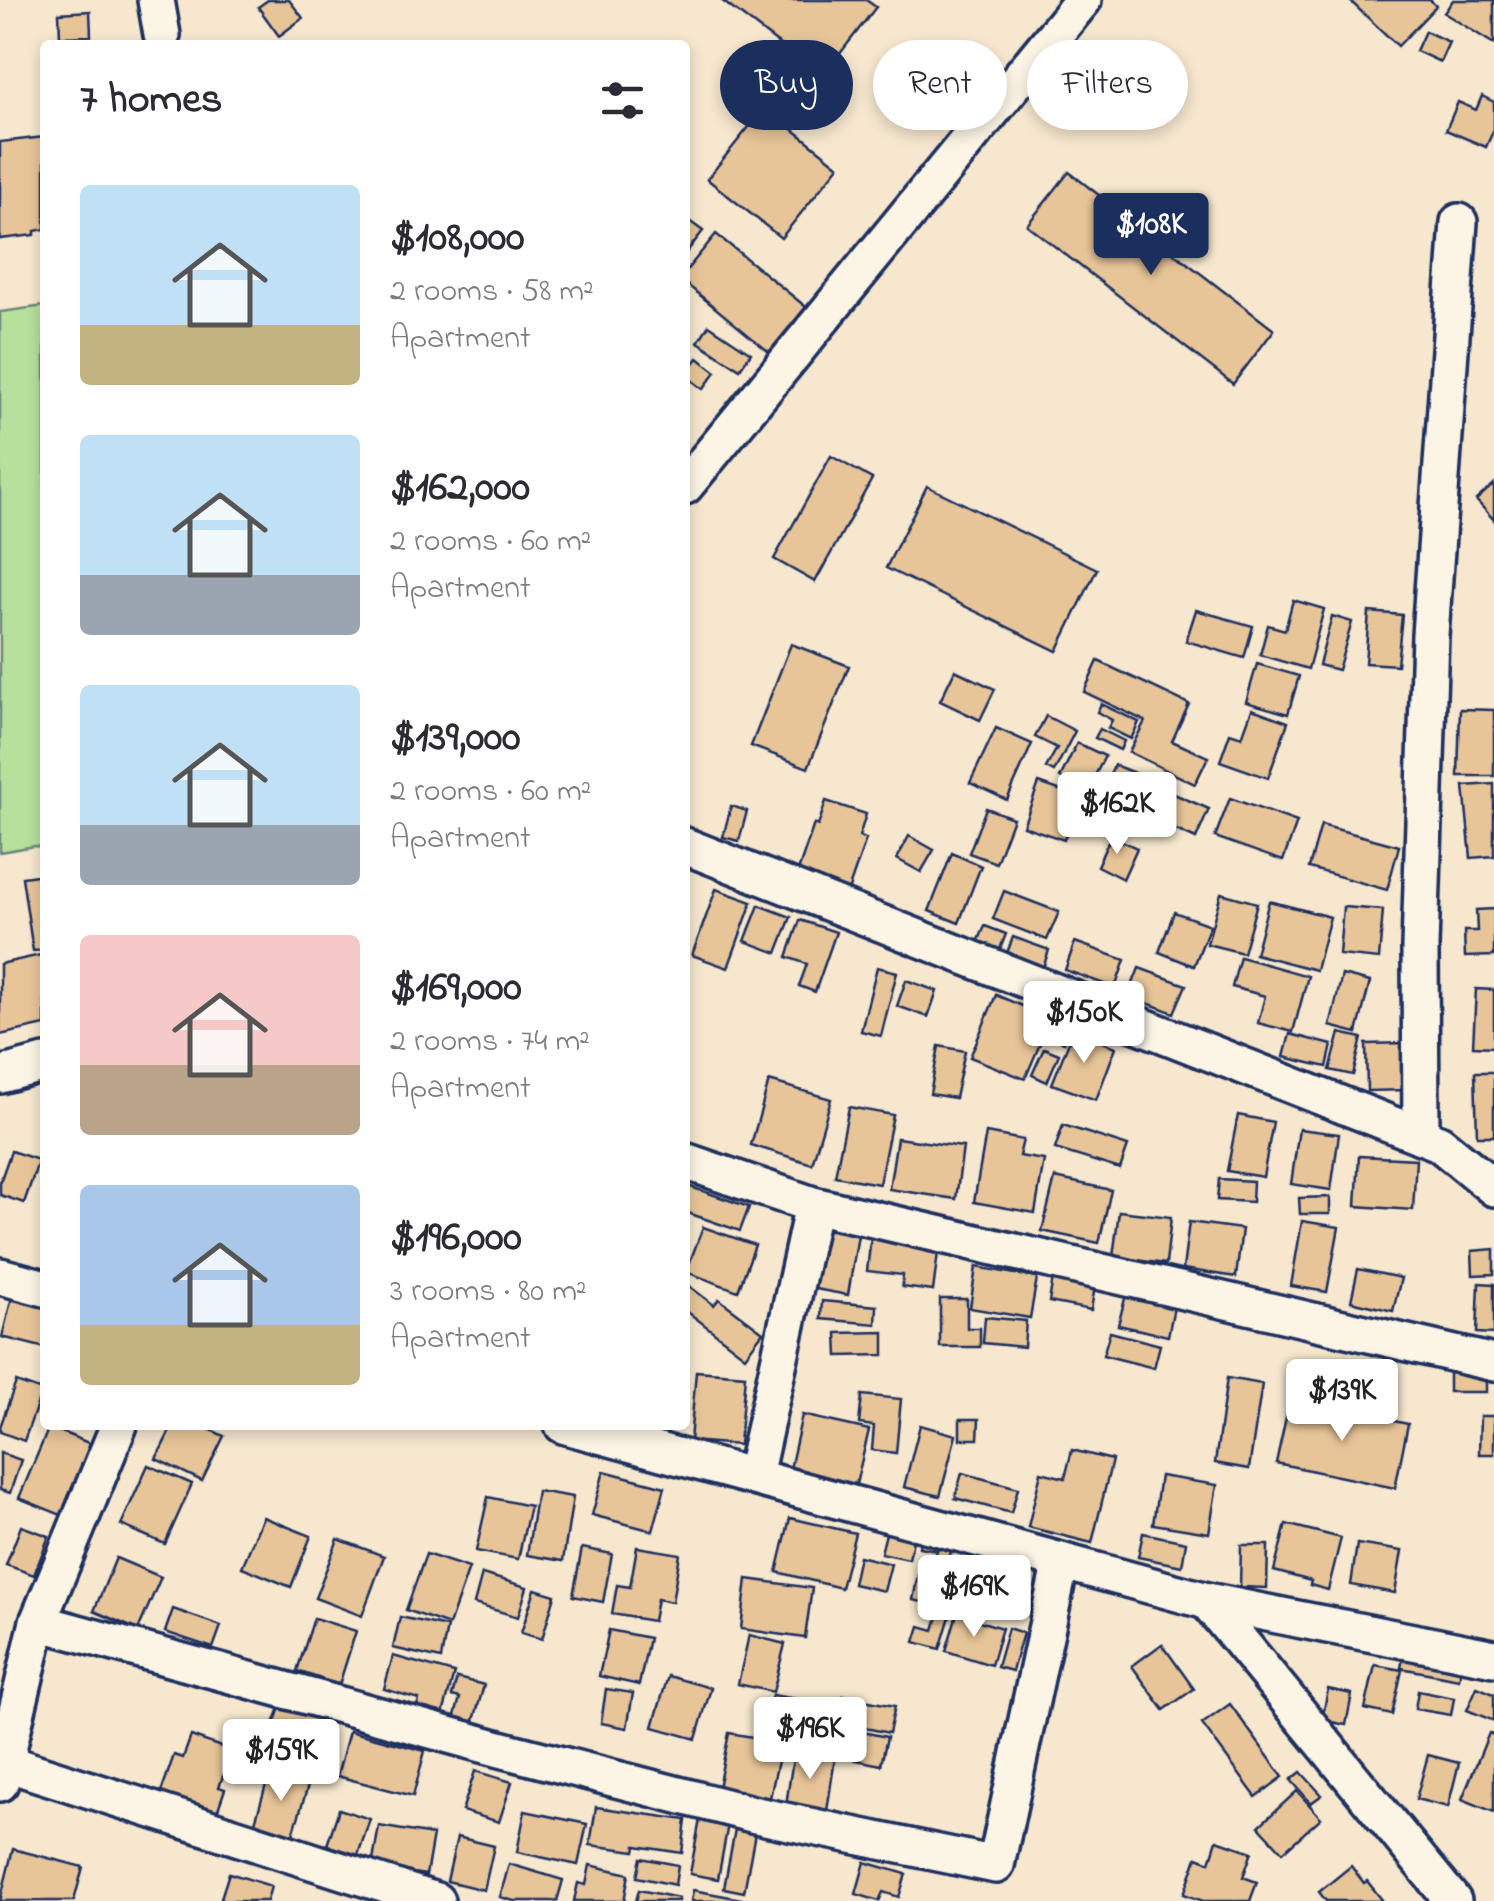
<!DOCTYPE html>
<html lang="en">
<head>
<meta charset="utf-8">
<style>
  body { margin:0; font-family:"Indie Flower",sans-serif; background:#f2f2f3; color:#2b2b33; height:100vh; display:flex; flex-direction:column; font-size:38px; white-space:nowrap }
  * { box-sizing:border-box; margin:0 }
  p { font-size:32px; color:#7c7c81 }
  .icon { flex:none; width:55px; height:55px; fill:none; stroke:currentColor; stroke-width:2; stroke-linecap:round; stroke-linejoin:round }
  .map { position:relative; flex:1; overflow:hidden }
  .panel { position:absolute; left:40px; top:40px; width:650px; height:1390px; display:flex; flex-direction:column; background:#fff; border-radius:10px; box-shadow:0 5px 15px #0003 }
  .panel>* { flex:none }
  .banner { position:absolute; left:720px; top:40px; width:622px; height:90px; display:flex; gap:20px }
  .price { position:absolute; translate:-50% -85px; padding:0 22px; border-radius:10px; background:#fff; color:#222; font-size:32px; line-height:65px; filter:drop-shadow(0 2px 5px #0008) }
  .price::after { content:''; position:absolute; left:50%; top:60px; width:30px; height:22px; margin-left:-15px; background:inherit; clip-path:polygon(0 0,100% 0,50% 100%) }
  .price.current { background:#1b2f5e; color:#fff }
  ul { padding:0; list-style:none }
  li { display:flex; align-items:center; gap:30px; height:250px; padding:0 40px }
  li span { display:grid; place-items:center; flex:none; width:280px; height:200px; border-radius:10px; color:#555 }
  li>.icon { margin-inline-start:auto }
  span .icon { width:120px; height:120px; fill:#fffc; stroke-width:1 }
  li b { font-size:42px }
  h2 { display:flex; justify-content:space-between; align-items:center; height:120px; padding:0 40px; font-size:42px }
  .chip { padding:0 35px; border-radius:45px; background:#fff; box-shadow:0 5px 15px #0003; font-size:35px; line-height:90px }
  .chip.current { background:#1b2f5e; color:#fff }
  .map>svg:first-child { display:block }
  .green { fill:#b7e09c; stroke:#69887d; stroke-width:2.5 }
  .building { fill:#e8c599; stroke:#1b2f5e; stroke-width:2.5 }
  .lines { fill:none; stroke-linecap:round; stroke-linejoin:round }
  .minor-casing { stroke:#1b2f5e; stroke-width:42 }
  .minor { stroke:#fcf5e5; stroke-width:35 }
</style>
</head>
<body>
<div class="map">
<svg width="1494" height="1901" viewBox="0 0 1494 1901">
  <rect width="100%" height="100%" fill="#f6e7ce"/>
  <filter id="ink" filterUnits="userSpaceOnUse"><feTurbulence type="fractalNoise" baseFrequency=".01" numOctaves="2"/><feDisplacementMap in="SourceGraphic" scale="20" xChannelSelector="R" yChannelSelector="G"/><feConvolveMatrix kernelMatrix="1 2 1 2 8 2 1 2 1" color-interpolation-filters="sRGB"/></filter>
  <g filter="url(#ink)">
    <!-- green -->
    <polygon class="green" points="45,306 45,848 35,846 0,852 0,312"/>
    <!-- building -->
    <g class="building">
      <polygon points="268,0 289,0 303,18 279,36 258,7"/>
      <polygon points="721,0 866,0 876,7 822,77"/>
      <polygon points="1349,0 1430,0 1436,6 1398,46"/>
      <polygon points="1453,0 1494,0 1494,44 1444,13"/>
      <polygon points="90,11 91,36 60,37 59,13"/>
      <polygon points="1425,31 1449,42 1440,62 1416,51"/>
      <polygon points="1482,96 1494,102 1494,129 1486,147 1446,130 1458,102 1476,110"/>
      <polygon points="765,107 839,166 781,238 707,179"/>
      <polygon points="45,137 45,229 35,231 35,235 0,239 0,142"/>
      <polygon points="1069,172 1274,330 1233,384 1027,225"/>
      <polygon points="685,218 703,231 685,254"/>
      <polygon points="716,234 806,307 769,352 685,283 685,272"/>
      <polygon points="709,325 751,353 740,369 698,342"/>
      <polygon points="698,358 716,372 703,389 685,375"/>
      <polygon points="831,456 872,479 815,582 774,559"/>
      <polygon points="1494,484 1494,520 1476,500"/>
      <polygon points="927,486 1097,569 1057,651 886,568"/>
      <polygon points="1293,600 1324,609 1308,669 1260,655 1268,625 1285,630"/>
      <polygon points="1196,610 1253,626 1244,658 1186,641"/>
      <polygon points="1369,612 1402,615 1397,665 1365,663"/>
      <polygon points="1332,616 1352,622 1338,670 1319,665"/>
      <polygon points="791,644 849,666 808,768 751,746"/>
      <polygon points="1098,661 1189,704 1172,741 1208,757 1195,784 1129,752 1145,721 1084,692"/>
      <polygon points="1257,664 1299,676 1288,714 1246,702"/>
      <polygon points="955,670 995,689 980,720 940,701"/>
      <polygon points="1101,704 1139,722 1131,739 1108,728 1112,720 1097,712"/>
      <polygon points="1252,709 1288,722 1268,778 1220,761 1230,733 1242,737"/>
      <polygon points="1460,709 1494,710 1494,776 1458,776"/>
      <polygon points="1046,716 1075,731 1054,772 1046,768 1057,748 1035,737"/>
      <polygon points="996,728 1032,744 1007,800 970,783"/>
      <polygon points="1100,729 1124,741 1120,750 1095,738"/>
      <polygon points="1077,743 1105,756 1087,791 1060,778"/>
      <polygon points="1114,765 1160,783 1145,820 1099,802"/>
      <polygon points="1039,783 1079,797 1064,840 1023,826"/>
      <polygon points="1494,784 1494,856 1471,858 1464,786"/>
      <polygon points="1167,791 1209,809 1196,839 1154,820"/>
      <polygon points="1230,798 1297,822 1283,861 1215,837"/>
      <polygon points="826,801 866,814 859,837 866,839 845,900 794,883 814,824 818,826"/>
      <polygon points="731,806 747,811 739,841 723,837"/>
      <polygon points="986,808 1013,818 996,863 969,853"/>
      <polygon points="1321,825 1399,846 1387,890 1309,868"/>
      <polygon points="909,836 934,850 921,872 897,859"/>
      <polygon points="1111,836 1137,848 1123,879 1097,866"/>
      <polygon points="952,853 981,866 959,923 929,911"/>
      <polygon points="45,874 45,950 33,951 22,877"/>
      <polygon points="716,889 752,902 728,968 692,955"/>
      <polygon points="1004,891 1059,912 1047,940 993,919"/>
      <polygon points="1221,893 1257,903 1243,953 1207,944"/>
      <polygon points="1269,901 1330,917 1316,970 1255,954"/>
      <polygon points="759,905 791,917 777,953 745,941"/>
      <polygon points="1343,907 1383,910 1379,959 1339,955"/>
      <polygon points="1494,909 1494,956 1465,957 1464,931 1477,931 1476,910"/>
      <polygon points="1174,912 1210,925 1194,966 1159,952"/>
      <polygon points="800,920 836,932 815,992 799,986 807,964 787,957"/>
      <polygon points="985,926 1006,934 997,957 975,949"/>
      <polygon points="1013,937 1049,950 1041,974 1004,961"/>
      <polygon points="1075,942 1125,960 1115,988 1065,970"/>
      <polygon points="45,954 45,1025 0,1035 0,964"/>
      <polygon points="1240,957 1308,976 1293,1032 1258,1023 1265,996 1232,987"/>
      <polygon points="877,967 897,972 881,1036 861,1031"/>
      <polygon points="1139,968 1186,985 1174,1013 1128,996"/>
      <polygon points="1342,975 1370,982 1357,1033 1330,1026"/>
      <polygon points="906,980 937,991 928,1017 897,1006"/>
      <polygon points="1476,989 1494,990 1494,1047 1473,1046"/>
      <polygon points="996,995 1051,1018 1025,1079 970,1057"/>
      <polygon points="1054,1017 1072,1027 1064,1042 1046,1033"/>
      <polygon points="1073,1031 1116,1047 1096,1100 1052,1084"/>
      <polygon points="1340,1033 1362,1038 1353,1075 1330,1070"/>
      <polygon points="1290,1034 1332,1045 1327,1067 1284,1057"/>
      <polygon points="1407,1043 1408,1090 1367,1091 1366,1044"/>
      <polygon points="939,1046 965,1051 955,1098 930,1094"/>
      <polygon points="1044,1048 1059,1054 1047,1082 1032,1075"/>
      <polygon points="1475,1072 1494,1072 1494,1136 1477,1136"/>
      <polygon points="769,1081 831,1099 812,1164 751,1145"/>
      <polygon points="849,1107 893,1115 879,1184 835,1176"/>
      <polygon points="1238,1115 1273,1122 1263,1177 1227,1171"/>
      <polygon points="1063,1125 1128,1146 1120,1169 1055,1149"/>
      <polygon points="1299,1129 1339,1134 1331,1190 1291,1184"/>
      <polygon points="986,1133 1023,1140 1019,1156 1044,1160 1035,1213 974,1202"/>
      <polygon points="897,1138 963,1147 956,1199 889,1189"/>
      <polygon points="11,1151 39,1160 24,1203 0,1195 0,1182"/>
      <polygon points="1359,1156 1416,1159 1413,1210 1356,1206"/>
      <polygon points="1055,1178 1111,1190 1099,1243 1042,1231"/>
      <polygon points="1219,1179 1253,1181 1252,1202 1217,1200"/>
      <polygon points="685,1185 749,1207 740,1231 685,1212"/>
      <polygon points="1330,1197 1330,1214 1300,1214 1299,1198"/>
      <polygon points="1119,1211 1171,1217 1166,1264 1113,1257"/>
      <polygon points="1302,1221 1339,1227 1327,1292 1291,1286"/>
      <polygon points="1189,1222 1242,1229 1236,1277 1183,1269"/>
      <polygon points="703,1227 755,1245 738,1291 686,1272"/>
      <polygon points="825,1229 858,1235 848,1295 815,1289"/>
      <polygon points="871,1237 939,1245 933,1291 902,1287 903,1275 867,1271"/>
      <polygon points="1494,1249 1494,1274 1473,1275 1472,1251"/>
      <polygon points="976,1267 1037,1278 1030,1318 970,1308"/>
      <polygon points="1358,1269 1401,1278 1393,1311 1351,1301"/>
      <polygon points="1053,1278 1095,1286 1091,1310 1049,1302"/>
      <polygon points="685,1283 714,1305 719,1299 763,1332 745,1356 685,1310"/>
      <polygon points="1479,1283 1494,1284 1494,1334 1477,1333"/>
      <polygon points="1126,1295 1174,1307 1168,1336 1118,1325"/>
      <polygon points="12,1297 45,1305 45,1348 2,1337"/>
      <polygon points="940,1299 967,1299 967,1328 980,1328 980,1347 940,1347"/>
      <polygon points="822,1301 877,1306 876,1324 821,1319"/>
      <polygon points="985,1317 1026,1321 1024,1347 983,1343"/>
      <polygon points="884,1332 884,1355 838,1356 837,1333"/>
      <polygon points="1110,1332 1160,1345 1154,1368 1103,1355"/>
      <rect x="1449" y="1368" width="37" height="24"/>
      <polygon points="696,1371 745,1375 739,1445 690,1441"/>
      <polygon points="1227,1378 1262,1384 1249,1469 1215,1463"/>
      <polygon points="16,1382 42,1391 24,1441 0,1432 0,1427"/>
      <polygon points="862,1395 901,1399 896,1453 872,1450 874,1426 859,1424"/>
      <polygon points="1290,1399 1408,1424 1395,1488 1276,1463"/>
      <polygon points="802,1415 869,1430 856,1484 790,1469"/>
      <polygon points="1480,1416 1494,1416 1494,1454 1479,1454"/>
      <polygon points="960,1419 979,1419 978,1439 960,1439"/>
      <polygon points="173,1425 201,1425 224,1436 202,1481 156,1459"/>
      <polygon points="920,1425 956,1435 940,1496 904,1487"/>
      <polygon points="49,1427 101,1448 71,1519 19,1498"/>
      <polygon points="1072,1450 1112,1460 1092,1543 1028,1527 1041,1472 1065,1478"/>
      <polygon points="0,1453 21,1460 10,1493 0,1490"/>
      <polygon points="148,1465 192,1484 165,1544 121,1525"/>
      <polygon points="604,1471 665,1487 653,1531 592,1515"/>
      <polygon points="962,1473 1018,1488 1011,1513 955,1498"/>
      <polygon points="1160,1476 1217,1485 1209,1533 1153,1524"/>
      <polygon points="537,1491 573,1497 563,1561 527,1555"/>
      <polygon points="488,1497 530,1506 518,1559 476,1551"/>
      <polygon points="263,1517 311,1536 291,1587 242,1567"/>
      <polygon points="790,1518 855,1533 841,1588 777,1572"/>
      <polygon points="1286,1524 1341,1538 1328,1590 1310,1585 1311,1581 1274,1571"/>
      <polygon points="21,1526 49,1536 34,1575 6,1565"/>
      <polygon points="888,1526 915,1532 909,1559 881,1553"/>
      <polygon points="922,1533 953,1539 941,1606 913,1600 919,1569 932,1572 937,1550 919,1547"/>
      <polygon points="1143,1533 1186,1542 1182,1566 1138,1557"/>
      <polygon points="338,1539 384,1556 362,1616 315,1598"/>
      <polygon points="1357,1544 1402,1551 1395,1593 1351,1585"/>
      <polygon points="1241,1545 1268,1545 1267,1588 1240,1587"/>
      <polygon points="637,1547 680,1554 672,1602 657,1599 653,1621 612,1614 617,1585 630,1587"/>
      <polygon points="582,1548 612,1554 603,1602 573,1596"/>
      <polygon points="426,1554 469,1568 449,1625 406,1610"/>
      <polygon points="859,1556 891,1564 884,1591 853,1584"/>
      <polygon points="116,1558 161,1577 138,1630 94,1611"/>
      <polygon points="482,1574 527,1587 518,1617 474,1604"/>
      <polygon points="747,1579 812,1588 805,1638 741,1629"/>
      <polygon points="535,1589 555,1595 542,1639 521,1633"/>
      <polygon points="173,1609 221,1626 213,1648 165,1632"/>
      <polygon points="940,1610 951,1613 940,1649 915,1642 920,1626 934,1630"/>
      <polygon points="957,1614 1002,1628 991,1665 946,1651"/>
      <polygon points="400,1617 447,1627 441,1659 393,1648"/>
      <polygon points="314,1618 356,1631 339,1685 297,1671"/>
      <polygon points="1008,1628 1023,1633 1012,1671 997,1667"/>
      <polygon points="609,1630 649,1638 639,1685 599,1676"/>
      <polygon points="749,1635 785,1644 773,1692 738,1684"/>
      <polygon points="1162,1644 1194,1689 1164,1710 1132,1666"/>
      <polygon points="1404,1652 1462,1663 1459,1679 1401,1668"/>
      <polygon points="393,1656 454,1673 442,1718 416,1711 419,1699 384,1689"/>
      <polygon points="1375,1665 1402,1670 1392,1715 1365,1709"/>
      <polygon points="668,1676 711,1688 696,1739 653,1727"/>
      <polygon points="457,1678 484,1685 473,1724 454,1719 460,1698 452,1696"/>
      <polygon points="1477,1687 1494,1694 1494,1721 1467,1710"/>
      <polygon points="606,1689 633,1693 627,1728 601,1723"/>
      <polygon points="1328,1689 1352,1694 1346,1725 1322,1720"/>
      <polygon points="1418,1691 1454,1698 1451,1715 1415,1709"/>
      <polygon points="772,1695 802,1700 797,1733 766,1728"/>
      <polygon points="843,1696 895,1706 889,1733 838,1722"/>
      <polygon points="1230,1704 1283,1777 1256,1797 1202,1724"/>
      <polygon points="281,1705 319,1719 302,1764 264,1751"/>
      <polygon points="833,1726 887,1737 881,1765 827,1754"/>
      <polygon points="349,1731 425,1751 413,1796 337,1776"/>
      <polygon points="729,1733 782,1742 770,1798 718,1788"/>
      <polygon points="1489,1733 1494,1735 1494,1812 1462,1799"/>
      <polygon points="191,1736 232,1751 219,1787 225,1789 215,1818 159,1798 174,1755 183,1758"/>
      <polygon points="794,1752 835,1758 827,1811 786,1805"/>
      <polygon points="1428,1755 1459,1763 1448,1807 1416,1799"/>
      <polygon points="271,1768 310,1779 291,1841 253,1829"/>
      <polygon points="475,1771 512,1782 499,1822 462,1811"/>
      <polygon points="1301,1772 1322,1795 1311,1803 1291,1780"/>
      <polygon points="1297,1791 1321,1818 1283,1852 1259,1826"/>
      <polygon points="596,1807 686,1820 682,1853 636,1846 635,1851 590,1845"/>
      <polygon points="339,1809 370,1819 358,1855 327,1845"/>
      <polygon points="525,1811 587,1824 578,1865 517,1852"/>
      <polygon points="700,1819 728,1824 718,1879 690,1874"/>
      <polygon points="379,1826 433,1835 426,1875 372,1867"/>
      <polygon points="735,1829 755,1833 744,1892 724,1888"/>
      <polygon points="457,1837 494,1846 484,1890 447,1881"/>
      <polygon points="1217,1840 1252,1852 1243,1877 1257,1882 1250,1901 1203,1901 1184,1894 1197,1857 1210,1862"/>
      <polygon points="13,1849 83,1867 74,1901 0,1901"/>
      <polygon points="641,1858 678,1865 675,1885 637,1877"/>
      <polygon points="865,1862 906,1874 899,1897 883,1892 879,1901 856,1894"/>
      <polygon points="509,1864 563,1880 557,1901 514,1901 500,1897"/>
      <polygon points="590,1865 629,1874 624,1901 574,1901 578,1883 586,1885"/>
      <polygon points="1351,1866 1364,1883 1367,1881 1383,1901 1326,1901 1319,1892"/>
      <polygon points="229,1873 271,1886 267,1901 220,1901"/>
      <polygon points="639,1890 679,1898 678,1901 636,1901"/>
      <polygon points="693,1890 741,1899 740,1901 691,1901"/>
    </g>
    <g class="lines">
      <!-- minor casing -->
      <g class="minor-casing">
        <g id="minor">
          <polyline points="156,0 162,35"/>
          <polyline points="685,486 1083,0"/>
          <polyline points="685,846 1439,1143 1494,1188"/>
          <polyline points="0,1075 45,1063"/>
          <polyline points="1421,1136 1420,947 1430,635 1459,222"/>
          <polyline points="685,1161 813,1205 1494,1363"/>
          <polyline points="0,1276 45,1288"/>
          <polyline points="563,1425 1207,1601 1494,1658"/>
          <polyline points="754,1476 813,1205"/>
          <polyline points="1207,1601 1453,1901"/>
          <polyline points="38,1622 500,1749 756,1815 996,1865 1061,1561"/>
          <polyline points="0,1761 436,1901"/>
          <polyline points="0,1783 38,1622 119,1425"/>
        </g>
      </g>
      <!-- minor -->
      <use href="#minor" class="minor"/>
    </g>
  </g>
</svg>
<b class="price current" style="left:1151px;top:278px">$108K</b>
<b class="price" style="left:1117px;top:857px">$162K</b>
<b class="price" style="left:1084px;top:1066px">$150K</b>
<b class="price" style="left:1342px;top:1444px">$139K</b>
<b class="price" style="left:974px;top:1640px">$169K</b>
<b class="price" style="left:810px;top:1782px">$196K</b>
<b class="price" style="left:281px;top:1804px">$159K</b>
<div class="banner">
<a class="chip current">Buy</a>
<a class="chip">Rent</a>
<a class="chip">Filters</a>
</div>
<section class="panel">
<h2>7 homes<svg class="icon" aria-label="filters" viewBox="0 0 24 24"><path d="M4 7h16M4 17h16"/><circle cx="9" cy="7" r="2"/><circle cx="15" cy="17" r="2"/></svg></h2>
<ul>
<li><span style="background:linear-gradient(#bfe0f5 70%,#c2b280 0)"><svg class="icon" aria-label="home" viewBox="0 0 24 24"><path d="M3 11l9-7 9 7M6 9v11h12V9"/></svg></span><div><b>$108,000</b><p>2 rooms · 58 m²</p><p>Apartment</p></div></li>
<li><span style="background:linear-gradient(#bfe0f5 70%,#9aa5b1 0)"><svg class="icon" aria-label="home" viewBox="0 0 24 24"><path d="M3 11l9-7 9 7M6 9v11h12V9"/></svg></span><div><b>$162,000</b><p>2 rooms · 60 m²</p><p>Apartment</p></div></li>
<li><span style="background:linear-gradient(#bfe0f5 70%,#9aa5b1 0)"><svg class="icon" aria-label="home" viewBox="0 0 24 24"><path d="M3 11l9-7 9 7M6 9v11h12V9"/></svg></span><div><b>$139,000</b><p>2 rooms · 60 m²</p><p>Apartment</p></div></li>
<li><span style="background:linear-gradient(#f6c9c9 65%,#b9a48a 0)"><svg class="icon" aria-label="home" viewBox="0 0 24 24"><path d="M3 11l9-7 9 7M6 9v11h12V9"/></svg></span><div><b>$169,000</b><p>2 rooms · 74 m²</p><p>Apartment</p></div></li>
<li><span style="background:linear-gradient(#a9c7e8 70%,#c2b280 0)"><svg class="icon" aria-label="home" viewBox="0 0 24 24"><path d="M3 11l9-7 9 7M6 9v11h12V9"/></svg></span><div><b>$196,000</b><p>3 rooms · 80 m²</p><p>Apartment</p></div></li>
</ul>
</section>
</div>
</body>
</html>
